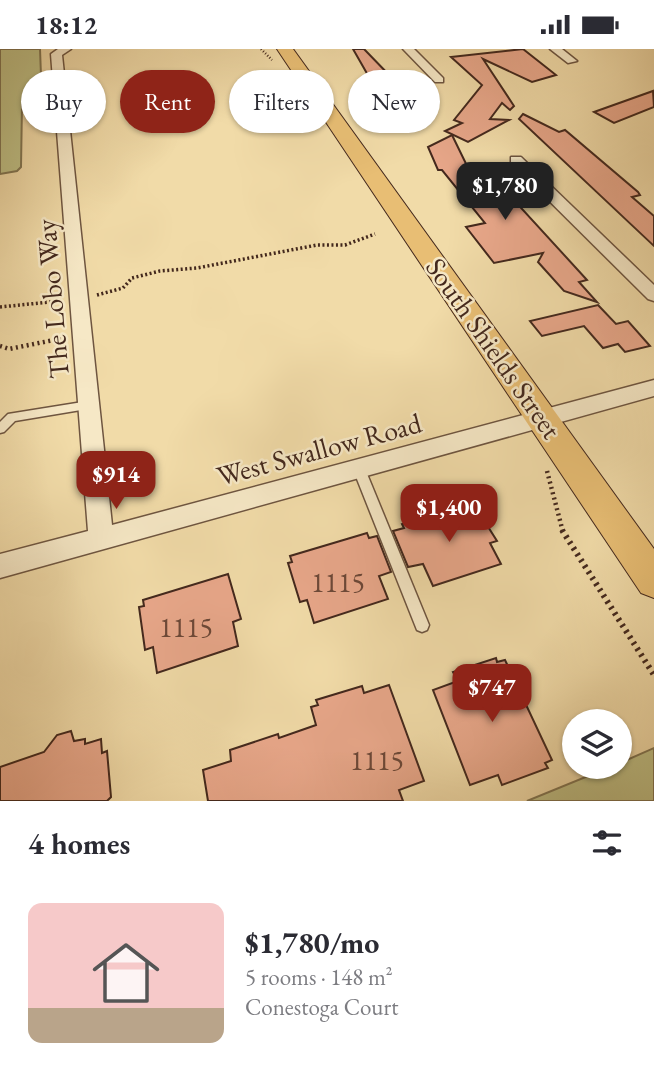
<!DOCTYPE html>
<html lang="en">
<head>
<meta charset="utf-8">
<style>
  body { margin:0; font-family:"EB Garamond",serif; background:#f2f2f3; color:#2b2b33; height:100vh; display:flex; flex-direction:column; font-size:26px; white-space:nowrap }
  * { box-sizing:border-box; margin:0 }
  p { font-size:23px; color:#7c7c81 }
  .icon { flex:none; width:38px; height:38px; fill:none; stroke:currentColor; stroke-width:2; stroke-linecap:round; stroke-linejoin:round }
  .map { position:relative; height:752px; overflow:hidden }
  .sheet { display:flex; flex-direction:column; background:#fff; flex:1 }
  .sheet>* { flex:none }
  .banner { position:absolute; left:21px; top:21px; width:612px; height:63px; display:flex; gap:14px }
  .tools { position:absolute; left:562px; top:660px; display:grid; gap:14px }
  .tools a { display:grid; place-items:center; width:70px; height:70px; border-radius:50%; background:#fff; box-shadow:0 2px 5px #0004; font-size:35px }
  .price { position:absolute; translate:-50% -60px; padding:0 16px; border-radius:14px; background:#8f2418; color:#fff; font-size:23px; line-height:46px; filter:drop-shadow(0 2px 4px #0008) }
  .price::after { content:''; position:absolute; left:50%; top:42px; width:21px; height:16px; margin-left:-10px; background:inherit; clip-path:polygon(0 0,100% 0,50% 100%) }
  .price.active { background:#222; color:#fff }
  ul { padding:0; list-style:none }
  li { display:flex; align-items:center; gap:21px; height:175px; padding:0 28px }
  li+li { border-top:2px solid #e1e1e2 }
  li span { display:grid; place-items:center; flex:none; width:196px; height:140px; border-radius:14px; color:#555 }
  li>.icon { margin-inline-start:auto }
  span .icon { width:84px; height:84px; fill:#fffc; stroke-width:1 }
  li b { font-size:30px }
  h2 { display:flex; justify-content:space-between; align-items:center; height:84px; padding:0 28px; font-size:30px }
  .chip { padding:0 24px; border-radius:32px; background:#fff; box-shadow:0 2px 5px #0004; font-size:24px; line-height:63px }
  .chip.active { background:#8f2418; color:#fff }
  .status { display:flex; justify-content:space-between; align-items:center; height:49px; padding:0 35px; background:#fff; direction:ltr }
  .status svg { height:19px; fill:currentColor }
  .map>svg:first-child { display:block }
  .green { fill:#bebf85; stroke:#807451; stroke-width:2 }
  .building { fill:#e8a78a; stroke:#43281d; stroke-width:2 }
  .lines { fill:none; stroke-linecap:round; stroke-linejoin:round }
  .service-casing { stroke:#6e5540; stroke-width:3 }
  .minor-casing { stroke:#6e5540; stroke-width:3 }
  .primary-casing { stroke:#43281d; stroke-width:2 }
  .path-far3 { stroke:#43281d; stroke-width:2.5; stroke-dasharray:1 2; stroke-linecap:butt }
  .path-far2 { stroke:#43281d; stroke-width:3.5; stroke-dasharray:2 2.5; stroke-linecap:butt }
  .path-far1 { stroke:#43281d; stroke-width:4.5; stroke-dasharray:2 3.5; stroke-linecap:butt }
  .path { stroke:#43281d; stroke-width:6; stroke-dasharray:2.5 4.5; stroke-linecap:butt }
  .service { fill:#f6e8c6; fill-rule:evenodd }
  .minor { fill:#f6e8c6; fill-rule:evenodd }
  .primary { fill:#e8be74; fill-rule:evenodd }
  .labels { text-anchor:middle; stroke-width:5; stroke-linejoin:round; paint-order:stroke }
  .street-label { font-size:28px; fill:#43281d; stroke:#f6e8c6 }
  .near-number-label { font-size:28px; fill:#6c4838 }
</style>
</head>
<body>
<div class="status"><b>18:12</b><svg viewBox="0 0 49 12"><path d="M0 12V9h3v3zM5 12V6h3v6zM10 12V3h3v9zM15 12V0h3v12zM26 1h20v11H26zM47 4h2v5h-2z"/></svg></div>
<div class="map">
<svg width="654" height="752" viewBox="0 0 654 752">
  <rect width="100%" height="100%" fill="#f1dba8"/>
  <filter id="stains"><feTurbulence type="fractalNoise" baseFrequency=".00286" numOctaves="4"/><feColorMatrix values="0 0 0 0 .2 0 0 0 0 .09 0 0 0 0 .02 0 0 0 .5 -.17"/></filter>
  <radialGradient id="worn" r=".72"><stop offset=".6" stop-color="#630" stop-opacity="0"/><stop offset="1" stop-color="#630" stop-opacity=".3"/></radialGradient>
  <!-- green -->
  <g class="green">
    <polygon points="0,0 40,0 42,54 22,56 21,118 17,122 0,125"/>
    <polygon points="654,699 654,752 527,752 610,718 620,718 620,714"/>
  </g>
  <!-- building -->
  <g class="building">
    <polygon points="353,0 364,0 392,29 407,52 392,57 369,45 377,42"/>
    <polygon points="523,0 556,26 532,33 483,10 514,57 510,61 502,54 490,70 509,71 468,93 445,82 462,74 454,71 482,36 451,8"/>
    <polygon points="653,42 654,58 614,74 594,63"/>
    <polygon points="269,48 278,64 259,67 250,50"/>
    <polygon points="523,65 559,83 565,81 638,143 640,146 632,148 654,167 654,197 519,70"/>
    <polygon points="452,86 471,125 475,125 483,133 494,137 507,151 513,150 587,231 579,233 597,253 564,242 538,213 543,204 494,214 466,178 485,174 442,121 438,121 428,98"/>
    <polygon points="598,256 616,275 628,272 650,297 625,303 618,295 603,299 584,277 542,287 530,272"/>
    <polygon points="473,454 497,492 490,494 501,515 433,537 423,515 408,518 393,482 404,479 402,475"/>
    <polygon points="367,484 369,489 377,487 391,523 379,527 388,550 314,574 307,551 300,553 288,514 292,513 290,507"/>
    <polygon points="228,525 241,570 233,573 238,597 157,624 153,598 145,601 139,558 144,557 143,551"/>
    <polygon points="496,609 497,613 505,611 552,711 545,714 548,719 502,736 498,726 470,736 433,641 458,632 453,623"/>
    <polygon points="389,636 424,732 399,741 403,752 208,752 203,721 231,712 230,701 278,685 279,689 316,676 311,658 318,656 316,651 362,637 364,644"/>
    <polygon points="71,682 74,692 85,690 85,695 101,690 102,704 107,702 111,748 107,752 0,752 0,718 44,703 57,686"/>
  </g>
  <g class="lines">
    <!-- service casing -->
    <g class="service-casing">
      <g id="service">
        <polygon points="89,352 93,353 94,356 93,359 15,372 4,383 0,384 0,373 8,365"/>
        <polygon points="359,415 363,417 365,420 429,576 427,581 422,583 417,581 353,420 355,417"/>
      </g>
    </g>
    <!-- minor casing -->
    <g class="minor-casing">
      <g id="minor">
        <polygon points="58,0 71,0 62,6 112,476 654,331 654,347 0,529 0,505 88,482 51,5"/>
        <polygon points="403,0 414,0 443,29 443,33 435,33"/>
        <polygon points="550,0 562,0 577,12 568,14"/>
        <polygon points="511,108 521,108 654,236 654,252 648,250 511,114"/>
      </g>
    </g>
    <!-- primary casing -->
    <g class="primary-casing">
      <polygon id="primary" points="277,0 293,0 654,500 654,549 641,544"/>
    </g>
    <!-- path-far3 -->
    <polyline class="path-far3" points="261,0 272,11"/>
    <!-- path-far2 -->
    <g class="path-far2">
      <polyline points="97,246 123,239 132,229 160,222 197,219 317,196 345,196 375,185"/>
      <polyline points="0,258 60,252"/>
    </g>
    <!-- path-far1 -->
    <g class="path-far1">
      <polyline points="0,297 9,300 64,289"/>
      <polyline points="547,422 563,483"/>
    </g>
    <!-- path -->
    <polyline class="path" points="562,481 654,626"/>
    <!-- service -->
    <use href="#service" class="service"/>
    <!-- minor -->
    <use href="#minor" class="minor"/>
    <!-- primary -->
    <use href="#primary" class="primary"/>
  </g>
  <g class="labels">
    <!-- street labels -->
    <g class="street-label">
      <text transform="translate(52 250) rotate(-95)" y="10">The Lobo Way</text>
      <text transform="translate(494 299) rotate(55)" y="10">South Shields Street</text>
      <text transform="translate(319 400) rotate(-15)" y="10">West Swallow Road</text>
    </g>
    <!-- near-number labels -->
    <g class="near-number-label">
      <text x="338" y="543">1115</text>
      <text x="186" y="588">1115</text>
      <text x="377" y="721">1115</text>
    </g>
  </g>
  <rect width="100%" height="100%" filter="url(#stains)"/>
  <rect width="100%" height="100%" fill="url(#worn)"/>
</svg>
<div class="tools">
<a><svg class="icon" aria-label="layers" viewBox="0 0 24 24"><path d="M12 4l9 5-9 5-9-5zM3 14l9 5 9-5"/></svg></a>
</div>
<b class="price active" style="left:505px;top:173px">$1,780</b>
<b class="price" style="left:116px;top:462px">$914</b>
<b class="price" style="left:449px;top:495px">$1,400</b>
<b class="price" style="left:492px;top:675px">$747</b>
<div class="banner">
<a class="chip">Buy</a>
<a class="chip active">Rent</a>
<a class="chip">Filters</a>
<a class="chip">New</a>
</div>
</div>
<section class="sheet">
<h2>4 homes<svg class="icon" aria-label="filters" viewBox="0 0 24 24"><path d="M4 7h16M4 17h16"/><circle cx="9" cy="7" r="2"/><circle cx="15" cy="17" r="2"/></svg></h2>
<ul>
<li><span style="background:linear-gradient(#f6c9c9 75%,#b9a48a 0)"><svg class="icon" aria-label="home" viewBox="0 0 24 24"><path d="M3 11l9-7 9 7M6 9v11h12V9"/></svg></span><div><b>$1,780/mo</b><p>5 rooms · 148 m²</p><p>Conestoga Court</p></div></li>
</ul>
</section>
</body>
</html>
